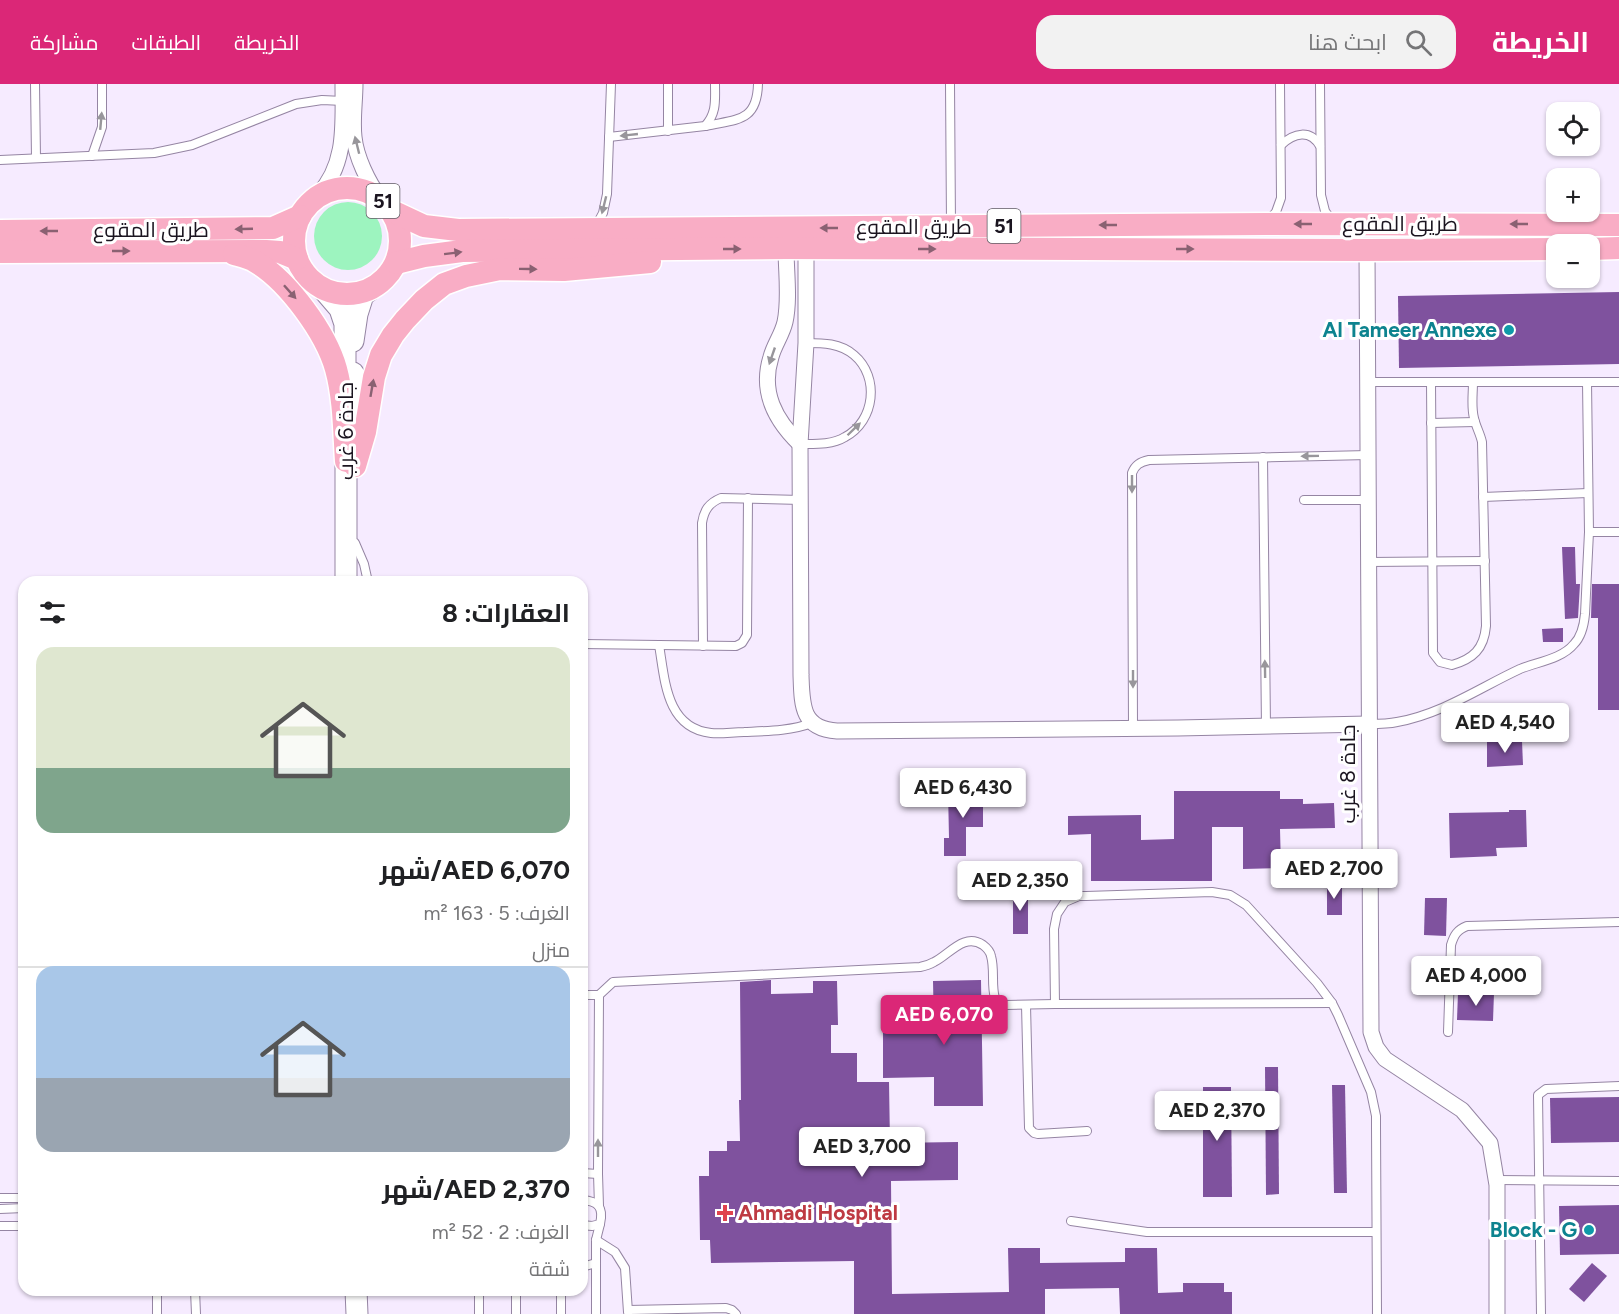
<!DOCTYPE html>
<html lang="ar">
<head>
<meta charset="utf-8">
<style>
  body { margin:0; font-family:Figtree,Cairo,sans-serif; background:#f2f2f2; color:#202124; direction:rtl; height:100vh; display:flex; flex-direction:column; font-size:22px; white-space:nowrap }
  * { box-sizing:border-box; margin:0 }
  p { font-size:20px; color:#757577 }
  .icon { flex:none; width:33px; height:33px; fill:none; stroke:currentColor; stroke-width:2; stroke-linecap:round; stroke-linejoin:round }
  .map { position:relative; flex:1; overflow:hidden; direction:ltr }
  .sheet { position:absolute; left:18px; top:492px; width:570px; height:720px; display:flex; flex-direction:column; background:#fff; border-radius:18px; box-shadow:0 2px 4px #0004; direction:rtl }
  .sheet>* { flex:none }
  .controls { position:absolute; left:1546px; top:18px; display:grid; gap:12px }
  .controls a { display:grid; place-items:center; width:54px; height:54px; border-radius:12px; background:#fff; box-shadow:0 2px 4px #0004; font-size:30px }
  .price { position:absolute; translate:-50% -51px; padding:0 14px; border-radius:6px; background:#fff; color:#222; font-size:20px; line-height:39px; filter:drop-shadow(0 2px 3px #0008) }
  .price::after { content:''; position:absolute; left:50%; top:36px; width:18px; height:14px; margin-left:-9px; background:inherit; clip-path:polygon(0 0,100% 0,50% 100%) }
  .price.current { background:#db2777; color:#fff }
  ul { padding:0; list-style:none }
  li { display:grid; align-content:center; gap:12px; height:318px; padding:0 18px }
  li+li { border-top:2px solid #e0e0e0 }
  li span { display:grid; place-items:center; height:186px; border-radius:18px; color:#555 }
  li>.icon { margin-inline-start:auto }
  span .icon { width:108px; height:108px; fill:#fffc; stroke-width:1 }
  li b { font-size:26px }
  h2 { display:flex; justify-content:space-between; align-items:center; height:72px; padding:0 18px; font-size:26px }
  header { display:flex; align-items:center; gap:36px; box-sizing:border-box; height:84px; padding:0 30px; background:#db2777; color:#fff }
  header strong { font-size:28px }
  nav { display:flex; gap:33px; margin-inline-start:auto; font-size:21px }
  .search { width:420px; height:54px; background:#f2f2f2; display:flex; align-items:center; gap:15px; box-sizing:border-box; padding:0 21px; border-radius:18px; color:#757577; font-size:22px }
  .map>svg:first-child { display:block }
  .green { fill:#9df4bf }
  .building { fill:#7f529e }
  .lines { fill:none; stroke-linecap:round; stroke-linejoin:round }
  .service-casing { stroke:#9585a3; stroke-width:10 }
  .minor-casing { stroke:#9585a3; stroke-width:17 }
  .secondary-casing { stroke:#9585a3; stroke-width:23 }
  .primary-casing { stroke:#fff; stroke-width:25 }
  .service { stroke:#fff; stroke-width:8 }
  .minor { stroke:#fff; stroke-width:15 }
  .secondary { stroke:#fff; stroke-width:21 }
  .primary { stroke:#f9adc5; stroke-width:22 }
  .oneway { fill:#98969b }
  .oneway2 { fill:#8a6172 }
  .culture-dot { fill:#0f9aa8; stroke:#fff; stroke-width:2 }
  .health-dot { fill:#e0444e; stroke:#fff; stroke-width:2 }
  .labels { text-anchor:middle; stroke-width:6; stroke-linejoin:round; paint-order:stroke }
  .shield { fill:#fff; stroke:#5f5b63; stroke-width:1.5 }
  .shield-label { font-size:20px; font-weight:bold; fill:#1b1520 }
  .street-label { font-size:21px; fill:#1b1520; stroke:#fff }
  .culture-label { font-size:21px; font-weight:bold; fill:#0d838f; stroke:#fff; text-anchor:end }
  .health-label { font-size:21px; font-weight:bold; fill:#be3a42; stroke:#fff; text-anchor:start }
</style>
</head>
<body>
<header>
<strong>الخريطة</strong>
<div class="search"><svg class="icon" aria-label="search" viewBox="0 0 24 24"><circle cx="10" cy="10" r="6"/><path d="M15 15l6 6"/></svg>ابحث هنا</div>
<nav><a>الخريطة</a><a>الطبقات</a><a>مشاركة</a></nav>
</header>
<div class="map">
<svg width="1619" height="1230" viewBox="0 0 1619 1230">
  <rect width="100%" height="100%" fill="#f6ebff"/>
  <!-- green -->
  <circle class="green" cx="348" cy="152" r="34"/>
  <!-- building -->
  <g class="building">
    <polygon points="1619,208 1619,280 1399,284 1398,212"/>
    <polygon points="1562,463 1575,463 1576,500 1580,500 1578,534 1565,535"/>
    <polygon points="1592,500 1619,500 1619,626 1598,626 1598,534 1591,534"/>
    <polygon points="1563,544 1563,558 1543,558 1542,545"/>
    <rect x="1547" y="622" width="14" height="24"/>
    <polygon points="1522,657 1523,681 1487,683 1487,658"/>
    <polygon points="948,706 983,706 983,743 966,743 966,772 944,772 944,754 949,754"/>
    <polygon points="1174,707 1280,707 1280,715 1303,715 1303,720 1334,719 1335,744 1280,745 1281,784 1243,785 1243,743 1212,743 1212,797 1091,797 1091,750 1068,751 1068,732 1141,731 1141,756 1174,755"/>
    <polygon points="1509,726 1526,726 1527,763 1496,764 1497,772 1450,774 1449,729 1509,728"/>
    <polygon points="1299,788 1339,789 1339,801 1298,801"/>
    <rect x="1327" y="801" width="15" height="30"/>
    <rect x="1013" y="806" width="15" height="44"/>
    <polygon points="1425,814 1447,814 1446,852 1424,851"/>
    <polygon points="771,896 771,910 813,909 813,897 837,897 838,941 831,941 831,969 857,969 857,998 889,998 890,1059 958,1058 958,1096 891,1097 892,1210 1009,1208 1008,1164 1040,1164 1040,1179 1125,1178 1125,1164 1157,1164 1158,1209 1183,1208 1183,1199 1224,1199 1224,1208 1232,1208 1232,1230 1120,1230 1119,1204 1045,1205 1045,1230 854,1230 854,1177 711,1179 710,1156 700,1156 699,1092 709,1092 709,1067 727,1067 727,1057 740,1057 739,1016 741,1016 740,898"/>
    <polygon points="981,896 983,1022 934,1022 934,993 883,994 883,947 934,946 933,897"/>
    <polygon points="1477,908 1494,909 1493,937 1457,936 1458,909"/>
    <polygon points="1265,983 1278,983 1279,1110 1266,1111"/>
    <polygon points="1332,1001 1345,1001 1347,1109 1334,1109"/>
    <polygon points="1203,1003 1231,1003 1232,1113 1203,1113"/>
    <polygon points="1619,1013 1619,1058 1551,1059 1550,1014"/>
    <polygon points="1619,1121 1619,1170 1560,1171 1559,1122"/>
    <polygon points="1592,1179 1607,1192 1584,1218 1569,1205"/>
  </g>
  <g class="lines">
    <!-- service casing -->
    <g class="service-casing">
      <g id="service">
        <polyline points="35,0 36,74"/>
        <polyline points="668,0 668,47"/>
        <polyline points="950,0 951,141"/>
        <polyline points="1320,0 1321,111 1325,127 1332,137"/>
        <path d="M706,42C737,35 757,38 758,0"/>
        <path d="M609,53L705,42C717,29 715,16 715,0"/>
        <path d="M1281,61C1294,49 1310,45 1320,62"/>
        <polyline points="92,72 102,43 102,0"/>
        <polyline points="0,76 154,69 192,61 296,20 322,16 343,17"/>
        <polyline points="1269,136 1276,128 1281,114 1280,0"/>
        <polyline points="596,142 603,129 607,110 611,0"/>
        <polyline points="1368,298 1619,298"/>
        <path d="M1431,298L1433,569L1440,578L1452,581C1473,575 1484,565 1486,542L1482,358C1480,349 1476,343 1474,334C1471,323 1473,310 1473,298"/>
        <polyline points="1431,339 1475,338"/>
        <path d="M800,360C815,360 832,361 845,353C875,337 880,293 854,271C840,259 823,259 806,259"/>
        <polyline points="1263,373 1266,643"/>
        <polyline points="1483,413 1588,409"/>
        <polyline points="1304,416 1368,416"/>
        <polyline points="1589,448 1619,448"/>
        <polyline points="355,459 364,480 368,498"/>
        <polyline points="1369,478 1485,477"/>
        <polyline points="582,560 736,562 742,559 747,551 748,414"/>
        <path d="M659,561C665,596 666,644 711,649C722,650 733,648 744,648C767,647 790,647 812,639"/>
        <path d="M703,562L702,439C704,426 709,419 721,414L801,416"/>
        <path d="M1369,640C1378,640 1388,640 1397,638C1442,630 1479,604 1520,585C1537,578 1562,575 1574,560C1582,552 1584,541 1585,530L1589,448L1587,298"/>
        <path d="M1133,644L1132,389C1135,381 1140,378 1149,376L1368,371"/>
        <path d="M582,911H599L613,898L920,883C925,882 929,881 934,878C949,871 964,848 983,861C987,864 990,867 991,872C995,886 991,901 995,914L1001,920L1006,921L1055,920L1332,919"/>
        <polyline points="599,911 598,1090 599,1122"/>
        <polyline points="1055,920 1054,845 1057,830 1065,818 1079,812 1086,812 1212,808 1230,811 1246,821 1317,899 1332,919 1338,931 1371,1008 1376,1032 1376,1043 1377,1230"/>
        <polyline points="1026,921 1029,1044 1034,1049 1038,1050 1087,1047"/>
        <path d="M1448,948L1451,861C1454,851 1457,846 1467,842L1619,838"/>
        <polyline points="582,1089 598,1090"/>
        <polyline points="1497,1096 1619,1097"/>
        <polyline points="0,1114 24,1114"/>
        <path d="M582,1116C598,1117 604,1123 600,1140L592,1142L582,1141"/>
        <polyline points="0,1125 24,1124"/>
        <polyline points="1071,1137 1147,1148 1376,1148"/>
        <polyline points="0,1142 24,1142"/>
        <polyline points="596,1156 615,1168 625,1184 628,1228"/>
        <polyline points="582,1183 596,1179"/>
        <polyline points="195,1206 196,1230"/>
        <polyline points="561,1206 561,1230"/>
        <polyline points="628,1226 726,1224 732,1226 736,1230"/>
        <polyline points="157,1230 157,1206"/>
        <polyline points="479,1230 479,1206"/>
        <polyline points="516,1230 516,1206"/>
        <polyline points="596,1230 596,1156 600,1140"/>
        <polyline points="1541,1230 1538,1011 1546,1005 1619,1002"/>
      </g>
    </g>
    <!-- minor casing -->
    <g class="minor-casing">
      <g id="minor">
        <path d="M355,0C355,17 352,36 354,53C356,73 368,98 380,114"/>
        <path d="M318,111C347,80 343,40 343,0"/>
        <path d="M786,164C786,188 790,215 785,238C782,251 774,261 771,273C760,308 775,336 800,360"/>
        <path d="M806,164V259L800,360L801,591C802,620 801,645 837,647L1178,644L1369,640"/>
        <polyline points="1367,166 1371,948 1376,963 1385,975 1462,1026 1490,1059 1497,1101 1497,1230"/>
      </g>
    </g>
    <!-- secondary casing -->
    <g class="secondary-casing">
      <g id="secondary">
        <polyline points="322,204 340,225 345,240 345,304"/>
        <polyline points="353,257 357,230 363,211 371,205"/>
        <polyline points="353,289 355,353"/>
        <polyline points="346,498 346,362"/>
        <polyline points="356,1206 357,1230"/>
      </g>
    </g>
    <!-- primary casing -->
    <g class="primary-casing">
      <g id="primary">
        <circle cx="347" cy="157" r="53"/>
        <polyline points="392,127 424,142 458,146 1266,140 1619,141"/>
        <polyline points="0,147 273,144 300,132"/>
        <polyline points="1590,165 1619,164"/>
        <polyline points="0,168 266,167 280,168 297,175"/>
        <path d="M234,170C241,172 250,174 256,178C288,197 326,249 336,285C344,314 344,347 346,377"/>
        <polyline points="396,179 424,172 462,167 786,164 1367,166 1557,165"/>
        <polyline points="355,382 365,348 374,293 381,271 393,251 405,236 424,216 444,200 466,192 500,185 564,186 650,178"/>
      </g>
    </g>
    <!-- service -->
    <use href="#service" class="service"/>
    <!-- minor -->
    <use href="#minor" class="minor"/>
    <!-- secondary -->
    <use href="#secondary" class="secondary"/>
    <!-- primary -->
    <use href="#primary" class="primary"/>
  </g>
  <!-- one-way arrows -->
  <defs><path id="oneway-solid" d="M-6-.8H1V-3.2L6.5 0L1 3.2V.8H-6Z" transform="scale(1.5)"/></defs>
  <g class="oneway">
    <use href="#oneway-solid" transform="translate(101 37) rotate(-85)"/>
    <use href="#oneway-solid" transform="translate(629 51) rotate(174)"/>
    <use href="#oneway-solid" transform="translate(357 61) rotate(-104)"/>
    <use href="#oneway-solid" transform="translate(604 121) rotate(104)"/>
    <use href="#oneway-solid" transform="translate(772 272) rotate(109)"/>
    <use href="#oneway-solid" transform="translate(854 345) rotate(-44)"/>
    <use href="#oneway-solid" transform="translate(1310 372) rotate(179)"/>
    <use href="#oneway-solid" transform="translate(1132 400) rotate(90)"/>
    <use href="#oneway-solid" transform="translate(1265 585) rotate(-91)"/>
    <use href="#oneway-solid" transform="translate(1133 595) rotate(90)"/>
    <use href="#oneway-solid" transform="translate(598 1064) rotate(-90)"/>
  </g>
  <g class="oneway2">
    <use href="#oneway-solid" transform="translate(1303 140) rotate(-180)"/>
    <use href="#oneway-solid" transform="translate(1519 140) rotate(-180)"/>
    <use href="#oneway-solid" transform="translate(1108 141) rotate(180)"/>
    <use href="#oneway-solid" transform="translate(829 144) rotate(180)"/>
    <use href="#oneway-solid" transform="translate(244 145) rotate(178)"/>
    <use href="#oneway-solid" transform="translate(49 147) rotate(180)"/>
    <use href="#oneway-solid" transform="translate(732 165)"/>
    <use href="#oneway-solid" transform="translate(927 165)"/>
    <use href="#oneway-solid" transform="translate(1185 165)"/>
    <use href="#oneway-solid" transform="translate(121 167)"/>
    <use href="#oneway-solid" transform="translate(453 169) rotate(-7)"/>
    <use href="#oneway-solid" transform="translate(528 185) rotate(1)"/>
    <use href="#oneway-solid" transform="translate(290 208) rotate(48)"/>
    <use href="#oneway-solid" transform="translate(372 304) rotate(-80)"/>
  </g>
  <!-- markers -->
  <g class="culture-dot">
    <circle cx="1509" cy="246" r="6"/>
    <circle cx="1589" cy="1146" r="6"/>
  </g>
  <path class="health-dot" d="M722 1120h6v6h6v6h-6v6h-6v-6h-6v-6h6z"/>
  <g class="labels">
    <!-- shield labels -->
    <g class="shield">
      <rect x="366.5" y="100" width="33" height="34" rx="4.5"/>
      <rect x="987.5" y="125" width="33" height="34" rx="4.5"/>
    </g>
    <g class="shield-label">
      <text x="383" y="124">51</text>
      <text x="1004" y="149">51</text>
    </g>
    <!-- street labels -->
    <g class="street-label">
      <text x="1400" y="147">طريق المقوع</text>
      <text x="914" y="150">طريق المقوع</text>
      <text x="151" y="153">طريق المقوع</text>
      <text transform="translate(346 347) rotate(-90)" y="7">جادة 6 غرب</text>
      <text transform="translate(1348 690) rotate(-90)" y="7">جادة 8 غرب</text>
    </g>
    <!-- culture labels -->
    <g class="culture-label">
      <text x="1497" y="253">Al Tameer Annexe</text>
      <text x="1577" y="1153">Block - G</text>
    </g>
    <!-- health labels -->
    <g class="health-label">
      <text x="738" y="1136">Ahmadi Hospital</text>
    </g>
  </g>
</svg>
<div class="controls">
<a><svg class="icon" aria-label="locate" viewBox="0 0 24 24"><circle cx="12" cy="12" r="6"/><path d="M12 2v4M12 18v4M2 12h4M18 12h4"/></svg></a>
<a>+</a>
<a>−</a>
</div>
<b class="price" style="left:1505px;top:670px">AED 4,540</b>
<b class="price" style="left:963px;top:735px">AED 6,430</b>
<b class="price" style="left:1334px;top:816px">AED 2,700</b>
<b class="price" style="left:1020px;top:828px">AED 2,350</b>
<b class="price" style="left:1476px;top:923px">AED 4,000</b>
<b class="price current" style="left:944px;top:962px">AED 6,070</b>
<b class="price" style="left:1217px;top:1058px">AED 2,370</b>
<b class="price" style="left:862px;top:1094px">AED 3,700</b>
<section class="sheet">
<h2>العقارات: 8<svg class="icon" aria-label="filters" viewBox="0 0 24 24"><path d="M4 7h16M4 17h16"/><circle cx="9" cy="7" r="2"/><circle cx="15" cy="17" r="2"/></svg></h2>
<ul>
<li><span style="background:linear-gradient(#dfe7d0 65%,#7fa58c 0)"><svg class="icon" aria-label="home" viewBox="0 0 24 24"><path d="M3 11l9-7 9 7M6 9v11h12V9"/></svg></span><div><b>AED 6,070/شهر</b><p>الغرف: 5 · 163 m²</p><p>منزل</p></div></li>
<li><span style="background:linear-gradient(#a9c7e8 60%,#9aa5b1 0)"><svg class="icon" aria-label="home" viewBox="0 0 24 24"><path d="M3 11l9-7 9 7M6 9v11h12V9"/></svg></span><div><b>AED 2,370/شهر</b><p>الغرف: 2 · 52 m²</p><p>شقة</p></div></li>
</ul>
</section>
</div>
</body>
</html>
